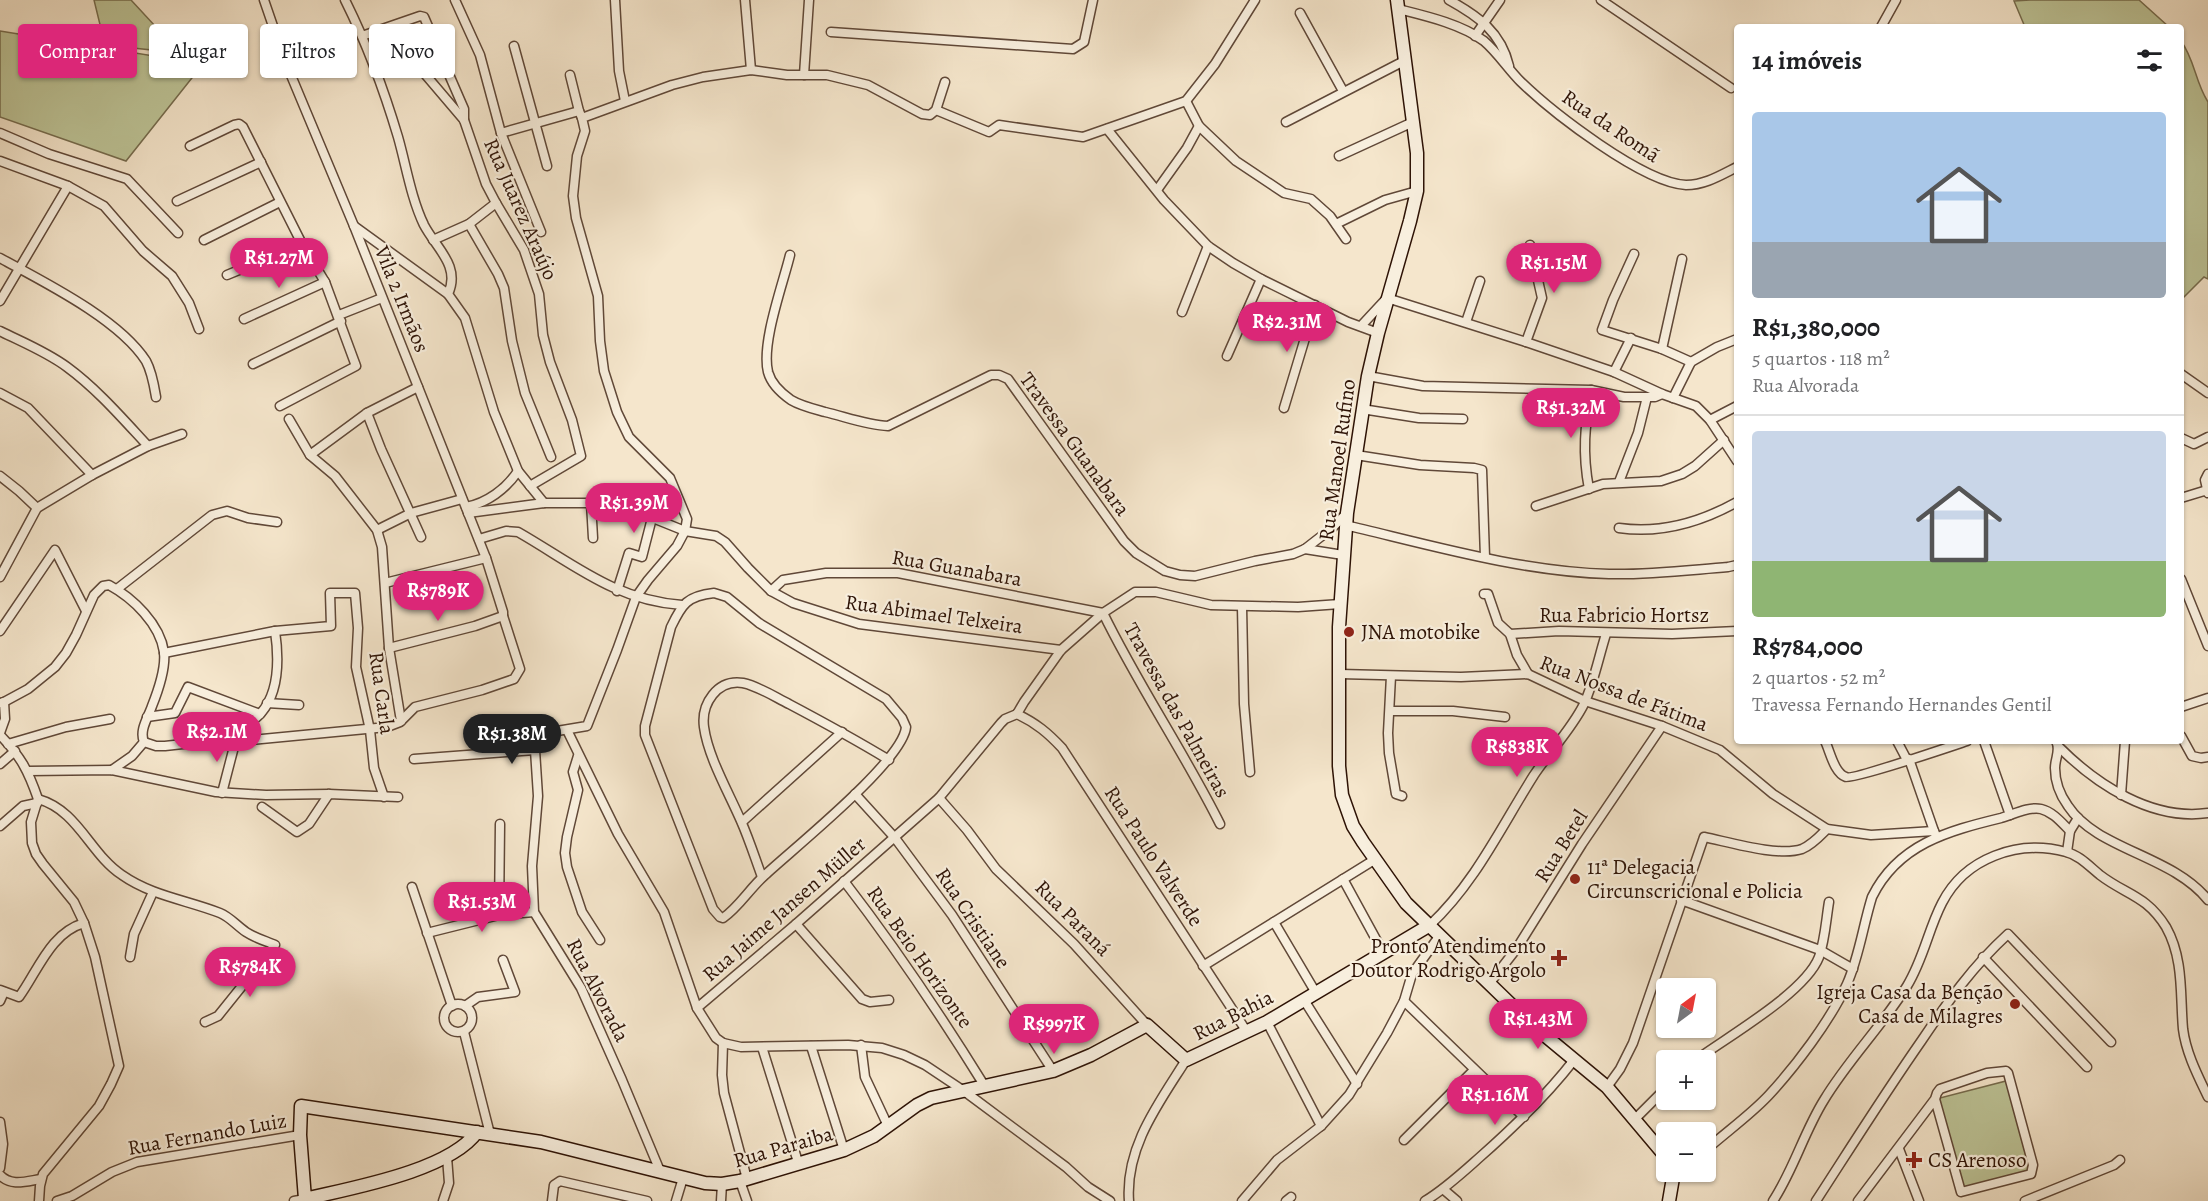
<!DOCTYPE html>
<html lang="pt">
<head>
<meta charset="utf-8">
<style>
  body { margin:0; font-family:Alegreya,serif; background:#f2f2f2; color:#202124; height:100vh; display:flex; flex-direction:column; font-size:22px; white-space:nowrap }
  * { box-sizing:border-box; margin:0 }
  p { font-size:20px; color:#757577 }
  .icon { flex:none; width:33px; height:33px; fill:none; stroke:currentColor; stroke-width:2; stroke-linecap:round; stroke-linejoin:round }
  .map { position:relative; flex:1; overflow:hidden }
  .sheet { position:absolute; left:1734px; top:24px; width:450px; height:720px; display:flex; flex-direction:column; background:#fff; border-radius:6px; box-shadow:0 2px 4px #0004 }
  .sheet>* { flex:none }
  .banner { position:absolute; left:18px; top:24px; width:570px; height:54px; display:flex; gap:12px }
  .needle { width:39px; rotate:32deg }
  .tools { position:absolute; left:1656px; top:978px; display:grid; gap:12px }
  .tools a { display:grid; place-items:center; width:60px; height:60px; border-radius:6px; background:#fff; box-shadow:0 2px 4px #0004; font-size:30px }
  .price { position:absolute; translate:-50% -51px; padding:0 14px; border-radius:21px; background:#db2777; color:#fff; font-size:20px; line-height:39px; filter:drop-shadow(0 2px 3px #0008) }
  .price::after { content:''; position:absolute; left:50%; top:36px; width:18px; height:14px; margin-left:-9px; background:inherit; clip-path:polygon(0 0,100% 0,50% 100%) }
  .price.active { background:#222; color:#fff }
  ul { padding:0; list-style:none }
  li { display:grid; align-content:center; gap:12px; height:318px; padding:0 18px }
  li+li { border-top:2px solid #e0e0e0 }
  li span { display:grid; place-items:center; height:186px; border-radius:6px; color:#555 }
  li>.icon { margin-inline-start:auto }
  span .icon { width:108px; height:108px; fill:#fffc; stroke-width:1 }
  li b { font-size:26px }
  h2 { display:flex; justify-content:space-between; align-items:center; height:72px; padding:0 18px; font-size:26px }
  .pill { padding:0 21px; border-radius:6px; background:#fff; box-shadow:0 2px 4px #0004; font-size:21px; line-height:54px }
  .pill.active { background:#db2777; color:#fff }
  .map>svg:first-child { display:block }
  .green { fill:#bdc497; stroke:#766c4e; stroke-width:1.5 }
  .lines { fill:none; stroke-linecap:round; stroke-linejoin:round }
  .street-casing { stroke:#604838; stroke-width:11 }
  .secondary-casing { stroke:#2e1306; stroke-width:15 }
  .street { stroke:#f8efde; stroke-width:8 }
  .secondary { stroke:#f8efde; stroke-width:12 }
  .poi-dot { fill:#8f2418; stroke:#f8efde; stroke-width:2 }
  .labels { text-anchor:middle; stroke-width:4.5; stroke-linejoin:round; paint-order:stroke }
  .street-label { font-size:21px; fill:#2e1306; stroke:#f8efde }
  .poi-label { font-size:21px; fill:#2e1306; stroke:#f8efde; text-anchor:start }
</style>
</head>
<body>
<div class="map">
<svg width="2208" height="1201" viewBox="0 0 2208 1201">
  <rect width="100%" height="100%" fill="#f5e6cc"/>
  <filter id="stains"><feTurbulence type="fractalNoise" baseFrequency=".00333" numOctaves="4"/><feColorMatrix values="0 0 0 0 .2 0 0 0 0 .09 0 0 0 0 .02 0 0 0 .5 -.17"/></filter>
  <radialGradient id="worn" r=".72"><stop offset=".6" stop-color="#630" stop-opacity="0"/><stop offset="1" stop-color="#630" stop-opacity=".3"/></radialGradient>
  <!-- green -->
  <g class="green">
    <polygon points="94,0 131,0 180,53 105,45"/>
    <polygon points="2030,0 2139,0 2169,27 2025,27 2014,1"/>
    <polygon points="0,31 203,64 126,161 0,117"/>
    <path d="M2181,41C2195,60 2195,82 2208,102V279L2204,277L2182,299Z"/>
    <polygon points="2006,1081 2031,1174 1961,1192 1936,1099"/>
  </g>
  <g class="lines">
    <!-- street casing -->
    <g class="street-casing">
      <g id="street">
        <polyline points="264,0 285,61 354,226 486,558 503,612 503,616 475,626 389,648"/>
        <path d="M345,0C367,44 384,90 398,137C406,165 411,198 424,225C436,248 461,266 448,294L465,318L494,412L518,471L544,503"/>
        <polyline points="455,0 480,55 501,133 541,232"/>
        <polyline points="615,0 619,71 625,101"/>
        <polyline points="745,0 751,70"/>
        <path d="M1449,0C1478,16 1501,32 1509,66"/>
        <polyline points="1601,0 1731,88"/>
        <path d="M1398,9C1426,16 1461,24 1484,41C1498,53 1508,69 1521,82C1552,112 1643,183 1686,185C1705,185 1721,175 1737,167"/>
        <polyline points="1300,13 1343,91"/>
        <polyline points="399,24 424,73 464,120 486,184 496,203 524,250 539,294 543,335 550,362 572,420 581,456 530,486"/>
        <polyline points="1881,27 1896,0"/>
        <polyline points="831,32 1073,49 1084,42 1093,0"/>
        <polyline points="362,36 420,16 424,17 464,109 464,120"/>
        <polyline points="1475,36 1500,0"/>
        <polyline points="514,46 547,166"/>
        <polyline points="570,75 579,111"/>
        <polyline points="804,75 809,0"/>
        <polyline points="1186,101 1199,126 1236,161 1284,193 1311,199 1330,216 1346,239"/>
        <polyline points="936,110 989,132 999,125 1083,137 1186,101 1215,64 1255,0"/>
        <polyline points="1286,122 1404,61"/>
        <polyline points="1107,129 1164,200 1208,246 1233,263 1261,279 1348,322 1378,333"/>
        <polyline points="0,133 49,154 127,179 178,233"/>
        <polyline points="501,133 579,111 582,118"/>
        <polyline points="190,146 234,125 239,124 243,127 302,244 325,282 356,366 280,406"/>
        <polyline points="1339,156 1413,122"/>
        <polyline points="0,161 68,186 104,206 143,251 172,276 189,303 199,329"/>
        <polyline points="1157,190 1187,148 1199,126"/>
        <polyline points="177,201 261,162"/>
        <polyline points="469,224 498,274 504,288 512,341 525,393 551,457"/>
        <polyline points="1336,224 1385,200 1417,191"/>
        <polyline points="354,226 448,294"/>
        <polyline points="204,240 280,202"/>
        <polyline points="433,240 469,224 496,203"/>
        <polyline points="1634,254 1613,300 1602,330 1662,349 1691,362"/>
        <path d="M790,255C783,284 761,343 768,372C771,383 781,393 791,400C801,406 814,409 825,412C846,417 867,425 888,426L991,375H999L1008,379L1124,541L1136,553L1165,571L1180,575L1195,576L1255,561L1293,554L1305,549L1332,528L1347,513"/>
        <path d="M0,258C44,282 119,319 146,361C152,372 154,385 156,397"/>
        <polyline points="227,275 302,244"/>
        <polyline points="0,301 68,186"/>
        <polyline points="1182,312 1208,246"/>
        <polyline points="339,315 382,298"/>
        <polyline points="244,319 325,282"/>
        <polyline points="1466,322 1480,281"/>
        <polyline points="1361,326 1387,298 1526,342 1614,372 1662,394 1696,406 1710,420 1737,461"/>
        <path d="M0,331C22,342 47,352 67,367C97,389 122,418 148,446"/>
        <polyline points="1526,342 1542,298 1530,245"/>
        <polyline points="1662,349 1682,259"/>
        <polyline points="1227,356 1261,279"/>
        <polyline points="253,364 341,321"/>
        <polyline points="1614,372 1631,338"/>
        <polyline points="2181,374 2208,393"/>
        <polyline points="1368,376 1423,386 1591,390 1624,397 1655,397 1662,394"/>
        <polyline points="0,393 28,408 92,475"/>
        <polyline points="1673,398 1691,362 1717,347 1737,339"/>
        <polyline points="1284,408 1315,305"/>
        <polyline points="1362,409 1419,418 1463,419"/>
        <polyline points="367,413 381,449 421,537"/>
        <polyline points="289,419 310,455 335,476 377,530 382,547 389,648 401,721"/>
        <polyline points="1710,420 1737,406"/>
        <polyline points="2181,438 2194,444 2208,437"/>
        <polyline points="310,455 367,413 418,387"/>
        <polyline points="1356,455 1420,465 1474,468 1482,470 1485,557"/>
        <polyline points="0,476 19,491 37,508"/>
        <polyline points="1619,482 1638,433 1647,397"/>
        <path d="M1589,489C1582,452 1585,426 1591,390"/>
        <polyline points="2208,493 2205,480 2208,474"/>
        <polyline points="2181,498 2207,490"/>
        <polyline points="591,503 593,538"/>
        <polyline points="1536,506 1603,484 1661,481 1682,474 1695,466 1724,440"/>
        <path d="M466,507C487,503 506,489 518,471"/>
        <polyline points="468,513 544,503 607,503 623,506 685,531 716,536 725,542 748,568 771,591 793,603 859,624 1061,650"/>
        <path d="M1345,525C1430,545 1523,572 1609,574C1649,575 1689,570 1728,567L1737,565"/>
        <path d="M1619,528C1661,534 1701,522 1737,502"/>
        <polyline points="377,530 411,513 462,499"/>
        <path d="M479,539L506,531L518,532C574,564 614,600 682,605"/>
        <polyline points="1305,549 1343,555"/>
        <polyline points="0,577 37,508 92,475 148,446 182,434"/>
        <polyline points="2181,579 2208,646"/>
        <polyline points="385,583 486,558"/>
        <polyline points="117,589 212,515 227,511 248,518 277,522"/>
        <polyline points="617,591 629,553 642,557 652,518"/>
        <polyline points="771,591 783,580 826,573 898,573 1103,613"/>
        <path d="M714,593L727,597L759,623L886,699L902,718L906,727C903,761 794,848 765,875C750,888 739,907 723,918L720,917L713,909L645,735V726L671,627C682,604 687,596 714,593Z"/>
        <polyline points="1484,594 1488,594 1498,623 1510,634 1517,655 1528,674"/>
        <polyline points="1242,607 1244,704 1250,772"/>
        <path d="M1103,613C1138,685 1184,752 1220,824"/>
        <polyline points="0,631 55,550 86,611"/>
        <polyline points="1510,634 1559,631 1672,634 1737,631"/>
        <polyline points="164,653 275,631 331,626 330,593 355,593 358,628 356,667 370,730 374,768 384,797"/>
        <polyline points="1340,674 1461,677 1528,674 1585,701 1662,726 1720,750 1773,794 1827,829 1871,835 1934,831 1936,836"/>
        <polyline points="1391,676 1388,733 1389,753 1396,794 1402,796"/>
        <path d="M0,703L4,702L28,689L55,667L66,653L76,635L94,595L103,586L109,585C133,598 160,624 164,652C166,669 158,691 152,706C148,718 139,730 144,742"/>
        <polyline points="267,703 299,705"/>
        <polyline points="2181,707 2208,698"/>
        <polyline points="1390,711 1453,711 1505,717"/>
        <path d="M1017,714C1036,723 1048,733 1062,748L1247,1032"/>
        <polyline points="1017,714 1024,702 1061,650 1103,613 1135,592 1156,592 1211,605 1298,607 1340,604"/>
        <polyline points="147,717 175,713 188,687 260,714"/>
        <polyline points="567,730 618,834 664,912 697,1008 716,1038 723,1043 741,1047 848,1045 882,1048 904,1055 925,1065 964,1091 1066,1167 1088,1187 1110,1201"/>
        <polyline points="0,733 5,719 4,702"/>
        <path d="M0,735C21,757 28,770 38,799"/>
        <polyline points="2181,736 2192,756 2201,758 2208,757"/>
        <path d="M227,739C238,731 252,723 261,713C280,691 279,658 275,631"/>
        <path d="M1825,741C1830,751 1834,773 1846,777C1852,780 1952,746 1967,741"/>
        <polyline points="1897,741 1907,760"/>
        <polyline points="1984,741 2010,815"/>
        <path d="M2056,741C2061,750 2055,758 2055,768C2055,781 2060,795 2068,806C2097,850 2172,855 2208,900"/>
        <polyline points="144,742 156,746 165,746 227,739 252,740 387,727 400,722 415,707 482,690 514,679 520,669 503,616"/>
        <polyline points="8,744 66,727 110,719"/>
        <path d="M2059,747C2097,785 2152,821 2208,813"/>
        <polyline points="535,750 538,796 532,866 534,912 581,988 622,1080 660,1171"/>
        <polyline points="578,756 573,772 578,790 567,837 565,853 567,867 582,912 600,940"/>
        <polyline points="414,759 535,750 551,734 557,731 587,726 617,650 636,597 648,580 677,546 685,531 687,519 670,478 629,437 617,412 604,371 600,341 598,296 576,218 573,196 577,156 585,131 582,118 672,85 703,77 751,70 787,75 827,75 868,85 922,114 930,115 936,110 945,82"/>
        <polyline points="1909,759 1934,831"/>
        <polyline points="0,764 15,751"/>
        <polyline points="112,770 132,756 144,742"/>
        <polyline points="28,771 112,770 216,792 266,795 329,794 398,797"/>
        <polyline points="222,793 236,739"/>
        <polyline points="855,794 895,838 952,915 1053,1071"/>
        <polyline points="2121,795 2125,741"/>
        <polyline points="939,798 967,830 996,869 1074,944 1147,1025"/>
        <polyline points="38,799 31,822 32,843 36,854 43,864 74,902 84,923 95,957 119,1066 111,1084 99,1106 43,1174 40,1186 39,1201"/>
        <path d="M38,799C78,810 90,854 122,875C152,896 187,900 220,913C230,917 237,926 246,932C255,938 266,941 275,945L218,1016L205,1022"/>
        <polyline points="262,807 297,832 309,824 329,794"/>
        <polyline points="742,822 842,732"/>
        <polyline points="0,826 23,806 37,803"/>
        <polyline points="2067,852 2070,831 2078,818"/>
        <path d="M762,877C755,858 749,839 741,821C729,793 708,757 704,727C701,704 717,679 743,683C758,686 775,697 789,704C823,722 856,740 889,760"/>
        <polyline points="1343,879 1384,954"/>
        <path d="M844,881C895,947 940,1014 984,1085"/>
        <polyline points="412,887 452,1006"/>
        <polyline points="1681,900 1820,950 1853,969"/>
        <polyline points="499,915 500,824"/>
        <polyline points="1274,922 1316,993"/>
        <polyline points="796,924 862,999 870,1002 889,1000"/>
        <path d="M1430,925C1475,883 1501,827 1534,775C1550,751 1571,730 1584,704C1594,682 1599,656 1606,634"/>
        <polyline points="427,933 499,915 534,912"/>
        <polyline points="130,957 134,934 153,892"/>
        <polyline points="1983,957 2087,1067"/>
        <polyline points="1203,966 1374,860"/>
        <polyline points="1489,984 1517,948 1582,844 1662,726"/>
        <path d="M0,990L19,997C38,971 50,933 84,923"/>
        <polyline points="1304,1000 1357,1084"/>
        <polyline points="0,1001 4,992"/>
        <polyline points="1404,1001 1524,1117"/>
        <circle cx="458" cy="1018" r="14"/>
        <polyline points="465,1006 478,997 515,992 503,960"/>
        <polyline points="697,1008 796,924 939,798 1001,723 1005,719 1017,714"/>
        <polyline points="1267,1022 1321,1126"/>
        <polyline points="464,1032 490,1134"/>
        <polyline points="723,1043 722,1075 724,1093 747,1179"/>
        <polyline points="861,1045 865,1077 888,1126"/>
        <polyline points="811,1046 844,1150"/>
        <polyline points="762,1047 798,1162"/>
        <path d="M1696,1060C1727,1037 1805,993 1819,957C1825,940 1826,920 1829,902"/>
        <path d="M1607,1087L1620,1069L1633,1043L1704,837C1729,842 1778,857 1802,849C1812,845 1820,836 1827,829"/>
        <polyline points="1634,1120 1666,1088"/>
        <polyline points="0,1122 3,1144 0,1168"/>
        <polyline points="1404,1140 1474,1070"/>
        <polyline points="1899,1149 1919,1201"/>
        <path d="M1706,1150C1726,1132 1749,1116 1768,1096C1795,1067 1830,1021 1847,984C1859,957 1863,926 1872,897C1898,844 1948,831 2001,818C2012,815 2029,806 2041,809C2053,812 2061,822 2070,831"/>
        <path d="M0,1175C11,1187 27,1181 41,1179"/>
        <polyline points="740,1181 747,1201"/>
        <polyline points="1443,1189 1457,1201"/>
        <polyline points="57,1201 72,1196 112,1172 137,1162 300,1135"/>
        <polyline points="294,1201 305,1199"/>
        <polyline points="443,1201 449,1183 447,1157"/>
        <polyline points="552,1201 554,1185 560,1181 647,1201"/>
        <polyline points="676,1201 683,1178"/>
        <polyline points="721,1201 722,1184"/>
        <path d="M1129,1201C1125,1147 1159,1103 1186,1060"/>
        <polyline points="1242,1201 1277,1160 1321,1126 1349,1095 1387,1033 1404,1001 1412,974 1440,935"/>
        <polyline points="1286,1201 1291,1197"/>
        <path d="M1425,1201C1445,1189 1462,1173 1480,1157C1514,1127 1546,1096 1574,1060"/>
        <path d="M1773,1201C1794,1169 1804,1132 1824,1100C1848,1060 1882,1026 1907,986C1924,958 1928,930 1942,903C1965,858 2018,839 2066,852C2079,855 2089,866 2100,875C2126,895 2146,895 2166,927C2184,959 2180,995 2183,1029C2186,1053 2198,1076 2208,1097"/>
        <path d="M1816,1201C1851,1147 1885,1093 1922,1040C1949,1000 1972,967 2008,934L2111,1042"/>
        <polyline points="1858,1201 1935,1099 1937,1093 1940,1089 1987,1073 2006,1071 2008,1073 2033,1165 2031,1174 1961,1192 1935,1099"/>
        <polyline points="2025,1201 2114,1165 2120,1160"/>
      </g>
    </g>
    <!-- secondary casing -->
    <g class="secondary-casing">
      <g id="secondary">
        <polyline points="1397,0 1417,153 1417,191 1410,221 1378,333 1368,376 1347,513 1339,627 1339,766 1342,795 1353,826 1363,842 1406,903 1531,1024 1607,1087 1666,1157"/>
        <path d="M477,1132C449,1171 351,1188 305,1199L300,1135L301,1106L541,1142L705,1183L722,1184L740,1181L844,1150L874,1136L917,1105L931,1098L1053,1071L1091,1055L1147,1025L1186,1060L1267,1022L1430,925"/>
        <polyline points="1669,1201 1674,1172"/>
      </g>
    </g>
    <!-- street -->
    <use href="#street" class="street"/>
    <!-- secondary -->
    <use href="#secondary" class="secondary"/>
  </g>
  <!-- markers -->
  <g class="poi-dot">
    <circle cx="1349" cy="632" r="6"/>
    <circle cx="1575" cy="879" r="6"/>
    <path d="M1556 949h6v6h6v6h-6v6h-6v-6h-6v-6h6z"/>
    <circle cx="2015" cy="1004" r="6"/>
    <path d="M1911 1151h6v6h6v6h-6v6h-6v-6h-6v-6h6z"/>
  </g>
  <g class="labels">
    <!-- street labels -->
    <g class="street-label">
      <text transform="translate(1611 126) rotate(34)" y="7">Rua da Romã</text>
      <text transform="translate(521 209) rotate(66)" y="7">Rua Juarez Araújo</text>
      <text transform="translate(402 299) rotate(68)" y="7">Vila 2 Irmãos</text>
      <text transform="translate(1075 444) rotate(54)" y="7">Travessa Guanabara</text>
      <text transform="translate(1337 460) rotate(-82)" y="7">Rua Manoel Rufino</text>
      <text transform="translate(957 568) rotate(10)" y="7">Rua Guanabara</text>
      <text transform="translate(934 614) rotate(8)" y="7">Rua Abimael Telxeira</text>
      <text x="1624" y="622">Rua Fabricio Hortsz</text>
      <text transform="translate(382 693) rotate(82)" y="7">Rua Carla</text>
      <text transform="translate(1624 693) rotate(21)" y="7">Rua Nossa de Fátima</text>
      <text transform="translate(1177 710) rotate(61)" y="7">Travessa das Palmeiras</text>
      <text transform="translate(1561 846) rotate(-58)" y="7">Rua Betel</text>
      <text transform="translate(1154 856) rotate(57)" y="7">Rua Paulo Valverde</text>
      <text transform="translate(784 909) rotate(-41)" y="7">Rua Jaime Jansen Müller</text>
      <text transform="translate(973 918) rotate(56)" y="7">Rua Cristiane</text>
      <text transform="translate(1073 918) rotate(45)" y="7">Rua Paraná</text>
      <text transform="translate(920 957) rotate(55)" y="7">Rua Beio Horizonte</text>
      <text transform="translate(598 990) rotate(63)" y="7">Rua Alvorada</text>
      <text transform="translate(1233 1015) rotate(-27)" y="7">Rua Bahia</text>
      <text transform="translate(207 1134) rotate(-10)" y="7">Rua Fernando Luiz</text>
      <text transform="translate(783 1147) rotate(-16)" y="7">Rua Paraiba</text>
    </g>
    <!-- poi labels -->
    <g class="poi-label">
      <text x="1361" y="639">JNA motobike</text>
      <text x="1587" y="874">11ª Delegacia<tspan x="1587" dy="24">Circunscricional e Policia</tspan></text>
      <text x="1546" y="953" text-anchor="end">Pronto Atendimento<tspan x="1546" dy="24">Doutor Rodrigo Argolo</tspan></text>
      <text x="2003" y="999" text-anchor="end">Igreja Casa da Benção<tspan x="2003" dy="24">Casa de Milagres</tspan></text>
      <text x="1928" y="1167">CS Arenoso</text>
    </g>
  </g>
  <rect width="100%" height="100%" filter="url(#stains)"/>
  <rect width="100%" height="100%" fill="url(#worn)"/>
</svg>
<div class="tools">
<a><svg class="needle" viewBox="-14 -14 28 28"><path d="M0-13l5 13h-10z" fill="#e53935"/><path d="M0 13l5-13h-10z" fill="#757577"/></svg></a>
<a>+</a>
<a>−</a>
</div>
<b class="price" style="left:279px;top:289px">R$1.27M</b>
<b class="price" style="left:1554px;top:294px">R$1.15M</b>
<b class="price" style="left:1287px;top:353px">R$2.31M</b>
<b class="price" style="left:1571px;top:439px">R$1.32M</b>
<b class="price" style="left:634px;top:534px">R$1.39M</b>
<b class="price" style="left:438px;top:622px">R$789K</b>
<b class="price" style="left:217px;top:763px">R$2.1M</b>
<b class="price active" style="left:512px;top:765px">R$1.38M</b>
<b class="price" style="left:1517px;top:778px">R$838K</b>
<b class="price" style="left:482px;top:933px">R$1.53M</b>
<b class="price" style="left:250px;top:998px">R$784K</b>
<b class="price" style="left:1538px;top:1050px">R$1.43M</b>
<b class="price" style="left:1054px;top:1055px">R$997K</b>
<b class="price" style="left:1495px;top:1126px">R$1.16M</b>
<div class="banner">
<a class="pill active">Comprar</a>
<a class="pill">Alugar</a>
<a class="pill">Filtros</a>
<a class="pill">Novo</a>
</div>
<section class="sheet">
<h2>14 imóveis<svg class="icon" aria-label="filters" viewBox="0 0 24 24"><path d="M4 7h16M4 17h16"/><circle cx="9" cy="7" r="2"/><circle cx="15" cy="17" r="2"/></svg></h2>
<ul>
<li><span style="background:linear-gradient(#a9c7e8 70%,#9aa5b1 0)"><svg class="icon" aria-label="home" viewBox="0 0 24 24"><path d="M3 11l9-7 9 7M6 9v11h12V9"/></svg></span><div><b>R$1,380,000</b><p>5 quartos · 118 m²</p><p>Rua Alvorada</p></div></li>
<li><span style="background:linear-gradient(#c9d6e8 70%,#8fb573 0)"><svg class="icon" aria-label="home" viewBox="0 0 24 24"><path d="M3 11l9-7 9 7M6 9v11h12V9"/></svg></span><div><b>R$784,000</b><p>2 quartos · 52 m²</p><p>Travessa Fernando Hernandes Gentil</p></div></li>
</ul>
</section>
</div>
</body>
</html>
